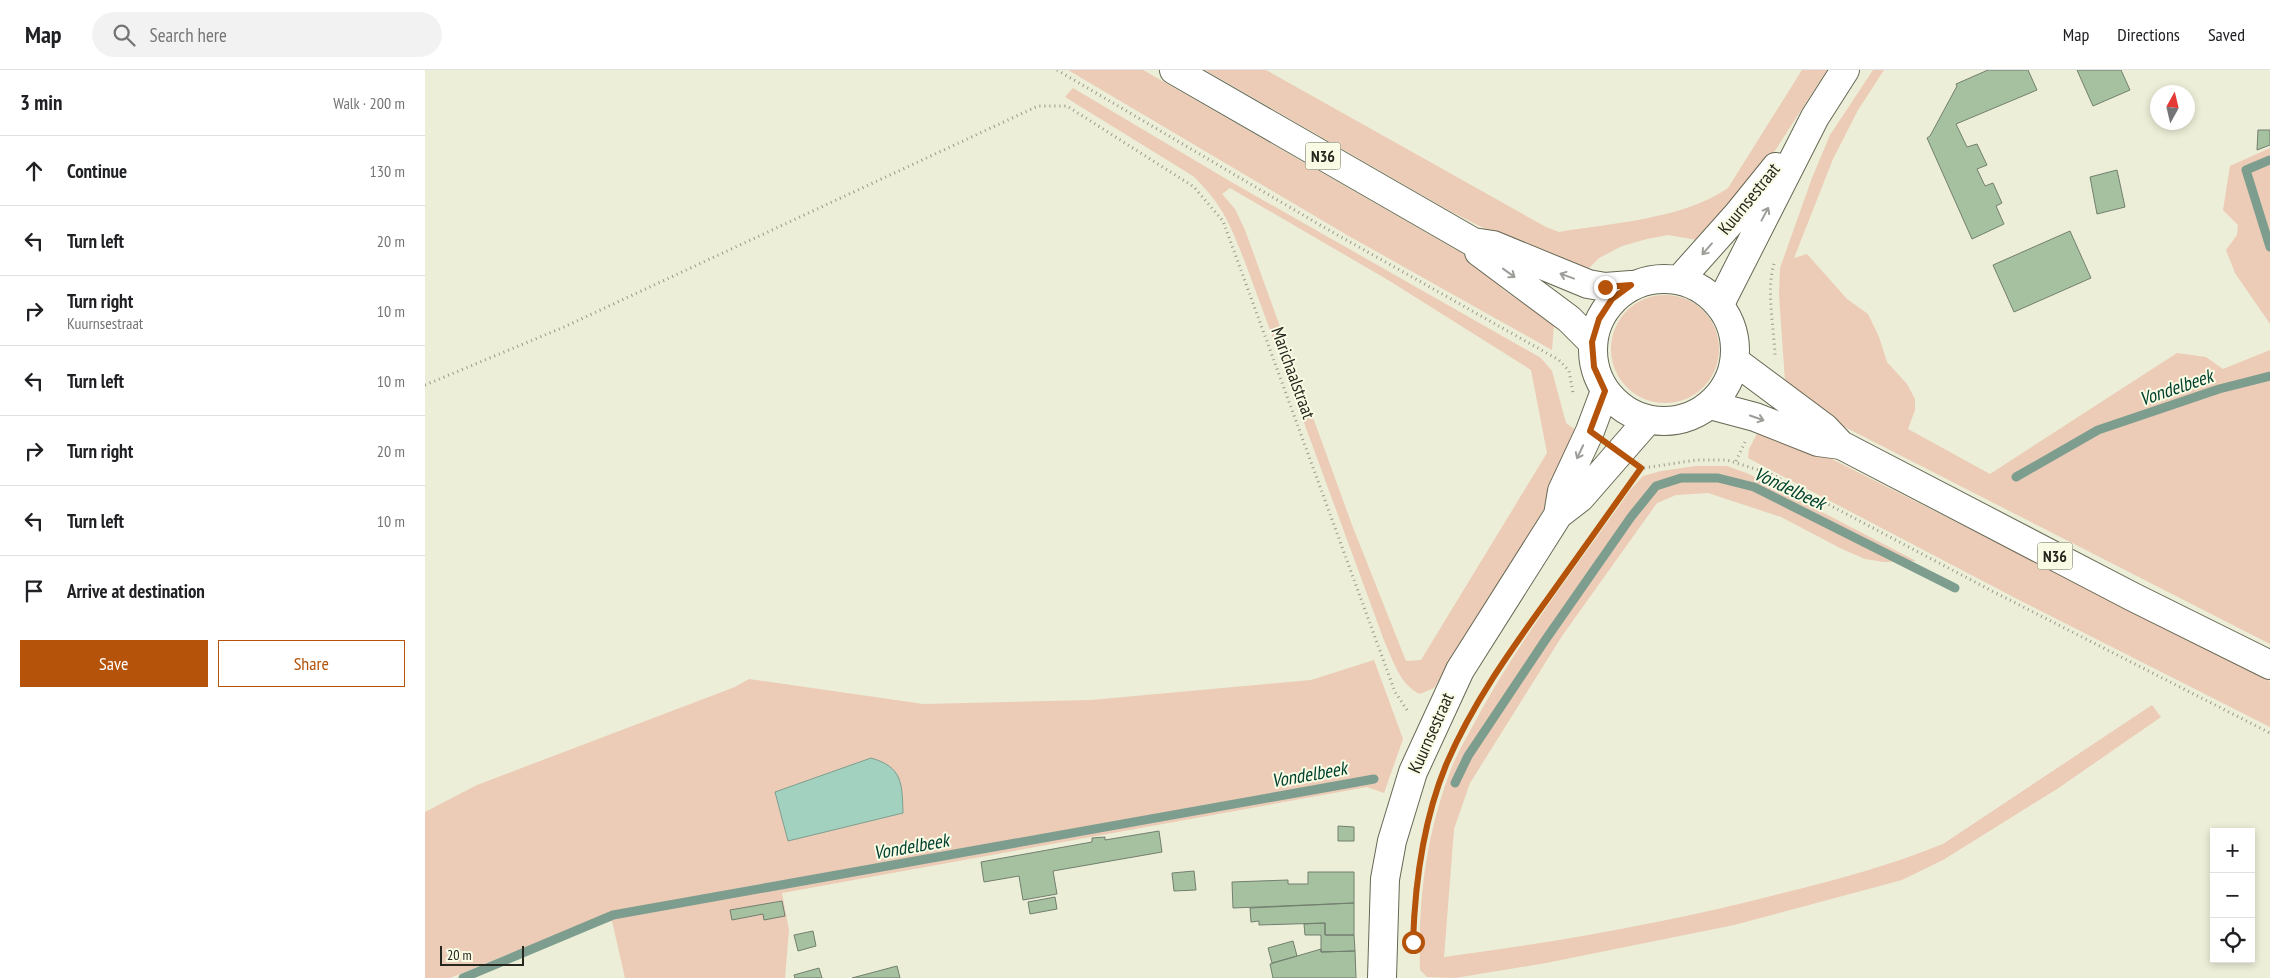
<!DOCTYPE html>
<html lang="en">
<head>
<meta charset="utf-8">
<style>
  :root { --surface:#fff; --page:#f2f2f2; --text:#202124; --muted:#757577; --line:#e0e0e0; --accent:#b45309 }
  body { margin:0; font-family:"PT Sans Narrow",sans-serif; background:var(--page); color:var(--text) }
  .controls { position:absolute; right:15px; bottom:15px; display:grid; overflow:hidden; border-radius:0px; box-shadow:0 2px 8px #0003 }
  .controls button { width:45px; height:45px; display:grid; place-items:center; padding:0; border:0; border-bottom:1px solid var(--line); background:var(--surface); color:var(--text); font:25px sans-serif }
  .compass { position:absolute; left:1725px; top:15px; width:45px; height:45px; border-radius:50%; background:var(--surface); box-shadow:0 2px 8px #0003; rotate:8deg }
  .scale { position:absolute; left:15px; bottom:12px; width:84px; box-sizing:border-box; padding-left:5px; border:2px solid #25261d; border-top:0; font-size:14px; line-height:18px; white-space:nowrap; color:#25261d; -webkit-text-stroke:4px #f9fbe4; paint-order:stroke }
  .stop { position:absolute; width:15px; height:15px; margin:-11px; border:4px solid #b45309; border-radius:50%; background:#fff }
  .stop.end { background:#b45309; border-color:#fff; box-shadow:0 1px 5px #0008 }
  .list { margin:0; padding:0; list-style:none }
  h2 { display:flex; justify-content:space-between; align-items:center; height:65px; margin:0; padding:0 20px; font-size:21px }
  h2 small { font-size:16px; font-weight:400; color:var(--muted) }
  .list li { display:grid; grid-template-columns:32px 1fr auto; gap:15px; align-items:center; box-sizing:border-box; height:70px; padding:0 20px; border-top:1px solid var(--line) }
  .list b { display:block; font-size:19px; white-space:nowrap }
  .list p { margin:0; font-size:16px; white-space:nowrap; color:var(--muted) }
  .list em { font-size:16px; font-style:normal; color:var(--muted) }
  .actions { display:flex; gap:10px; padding:15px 20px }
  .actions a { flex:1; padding:11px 0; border:1px solid var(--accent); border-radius:0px; text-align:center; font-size:18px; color:var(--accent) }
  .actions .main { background:var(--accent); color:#fff }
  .icon { flex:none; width:28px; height:28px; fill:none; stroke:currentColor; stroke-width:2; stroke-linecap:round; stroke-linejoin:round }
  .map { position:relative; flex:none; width:1845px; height:908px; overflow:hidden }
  header { display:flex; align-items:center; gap:30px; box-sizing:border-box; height:70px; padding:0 25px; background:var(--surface); border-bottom:1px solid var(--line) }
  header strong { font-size:24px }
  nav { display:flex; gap:28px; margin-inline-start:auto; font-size:18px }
  .search { width:350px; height:45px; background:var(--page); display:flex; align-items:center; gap:12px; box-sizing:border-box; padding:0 18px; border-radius:28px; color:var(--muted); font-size:19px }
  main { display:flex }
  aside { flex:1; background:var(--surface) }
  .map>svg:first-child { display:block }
  .green { fill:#eccbb7; fill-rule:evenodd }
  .water { fill:#a3d1bf; stroke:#7d9e8e }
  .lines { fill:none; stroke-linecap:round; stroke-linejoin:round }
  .stream { stroke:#7d9e8e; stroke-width:9 }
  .building { fill:#a6c1a0; stroke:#727f6f }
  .minor-casing { stroke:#666854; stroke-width:30 }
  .major-casing { stroke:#666854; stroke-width:30 }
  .path { stroke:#989a89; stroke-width:3; stroke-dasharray:1 4; stroke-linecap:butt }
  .minor { stroke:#fff; stroke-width:28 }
  .major { stroke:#fff; stroke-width:28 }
  .oneway { stroke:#9d9d99 }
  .route { stroke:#b45309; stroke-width:6 }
  .labels { text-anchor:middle; stroke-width:4; stroke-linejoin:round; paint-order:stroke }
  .shield { fill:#f9fbe4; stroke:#656659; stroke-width:1 }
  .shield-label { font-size:16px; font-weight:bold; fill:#25261d }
  .street-label { font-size:18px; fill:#25261d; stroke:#f9fbe4 }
  .water-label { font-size:19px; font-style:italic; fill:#004130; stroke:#f9fbe4 }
</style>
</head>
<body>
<header>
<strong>Map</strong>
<div class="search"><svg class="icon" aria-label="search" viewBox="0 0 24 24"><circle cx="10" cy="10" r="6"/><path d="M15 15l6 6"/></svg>Search here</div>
<nav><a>Map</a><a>Directions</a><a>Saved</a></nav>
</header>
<main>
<aside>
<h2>3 min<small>Walk · 200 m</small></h2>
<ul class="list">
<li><svg class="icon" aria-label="ahead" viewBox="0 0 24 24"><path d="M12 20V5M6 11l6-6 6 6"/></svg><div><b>Continue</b></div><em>130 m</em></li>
<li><svg class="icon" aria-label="left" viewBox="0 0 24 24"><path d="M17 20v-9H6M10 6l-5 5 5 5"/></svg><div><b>Turn left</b></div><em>20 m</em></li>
<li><svg class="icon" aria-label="right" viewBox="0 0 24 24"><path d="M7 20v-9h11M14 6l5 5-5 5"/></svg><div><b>Turn right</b><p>Kuurnsestraat</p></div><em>10 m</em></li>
<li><svg class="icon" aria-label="left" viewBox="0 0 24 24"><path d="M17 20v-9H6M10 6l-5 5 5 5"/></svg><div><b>Turn left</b></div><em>10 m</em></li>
<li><svg class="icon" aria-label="right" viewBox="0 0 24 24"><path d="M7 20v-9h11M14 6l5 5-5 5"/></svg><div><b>Turn right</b></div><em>20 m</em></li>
<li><svg class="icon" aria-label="left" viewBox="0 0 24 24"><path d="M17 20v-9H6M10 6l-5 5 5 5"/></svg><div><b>Turn left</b></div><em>10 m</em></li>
<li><svg class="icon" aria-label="arrive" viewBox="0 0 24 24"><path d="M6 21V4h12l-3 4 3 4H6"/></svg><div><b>Arrive at destination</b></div></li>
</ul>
<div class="actions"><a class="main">Save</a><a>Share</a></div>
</aside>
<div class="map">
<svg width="1845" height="908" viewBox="0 0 1845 908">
  <rect width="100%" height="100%" fill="#eceed7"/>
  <!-- green -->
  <path class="green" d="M643 0H718L1080 208 1076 218 1129 255 1127 280 922 165Z
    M780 0H841L1121 157 1134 162C1188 153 1258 149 1303 118L1377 0H1402L1324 121 1272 170 1243 165 1222 169 1197 176 1174 188 1160 202 1129 194 1025 141Z
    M1448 0H1459L1433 40 1408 89 1369 188 1382 184 1422 229 1443 244 1454 267 1462 292 1482 314 1490 329V340L1483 359 1565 404 1752 283 1781 287 1798 299 1845 280V574L1410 352 1360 311 1354 225 1355 198 1387 108 1405 65Z
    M648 18 808 113 1116 288 1127 301 1141 353 1152 361 1130 421 1009 618 995 624C975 615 969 592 960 573L820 192C805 154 798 135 768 106L640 27ZM805 118 963 210 1106 300 1122 383 996 590 981 591 927 455 820 160 810 139 797 124Z
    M1845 78V254L1810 203 1801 180 1812 165 1813 155 1798 140 1805 96Z
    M1186 279a54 54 0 1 1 108 0a54 54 0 1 1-108 0Z
    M1335 358 1395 383 1845 611V657L1596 531 1323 388 1324 379Z
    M1271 396H1302L1324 404 1491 491 1459 492 1440 489 1417 479 1356 447 1283 423 1251 425 1232 433 1137 566 1045 713 1029 759 1019 887C1133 872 1247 852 1358 823 1412 810 1466 795 1518 774L1727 635 1736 647 1632 719 1518 790 1477 810 1309 855 1121 893 1030 908 1002 907 995 900C993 834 1000 773 1022 710 1030 685 1045 662 1057 639 1100 562 1155 492 1206 419L1218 406 1236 401Z
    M949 590 978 669 959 723 942 717 357 823 364 860 360 908H200L187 851 96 879 25 908H0V742L52 715 310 617 324 609 498 634 666 630 886 610Z"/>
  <!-- water -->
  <path class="water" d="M446 688C478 697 477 714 478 743L363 771 350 722Z"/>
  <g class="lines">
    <!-- stream -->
    <path class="stream" d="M1845 90 1821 100 1845 177
      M1591 407 1673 360 1794 319 1845 306
      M1030 713 1043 686 1121 569 1206 447 1231 416 1256 408H1293L1329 417 1530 518
      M38 908 188 845 949 709"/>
  </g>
  <!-- building -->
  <path class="building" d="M1563 0H1603L1612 20 1531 54 1542 77 1552 74 1562 95 1552 99 1560 116 1568 113 1577 133 1571 136 1579 154 1547 169 1502 68 1505 66 1532 16 1531 14Z
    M1652 0H1696L1705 20 1668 36Z
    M1833 60H1845V75L1832 80Z
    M1692 100 1700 137 1672 144 1665 107Z
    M1645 161 1666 208 1589 242 1568 195Z
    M913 756 929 757V771H913Z
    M734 761 737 782 628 801 632 824 598 830 594 806 559 812 556 792 667 772V768L680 767V770Z
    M769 801 771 820 749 821 747 803Z
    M883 802H929V833L808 838 807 812 863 810V814H883Z
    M630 827 632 839 605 844 603 832Z
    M357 831 360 846 339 850 338 844 307 850 305 840Z
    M929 833V865H900V853L834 855V851L826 852 825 838Z
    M900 853V865H929L930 881 896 882V865H880L879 854Z
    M388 861 391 876 373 881 369 865Z
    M868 871 872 886 847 893 843 878Z
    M896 879V882L930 881 931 908H848L845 894Z
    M472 896 475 908H427Z
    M394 898 397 908H370L369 905Z"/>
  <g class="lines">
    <defs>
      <path id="minor" d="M1255 209 1313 144 1351 97
        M1295 234 1390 47 1420 0
        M1133 445 1137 421 1165 361 1180 321
        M957 908 960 809 967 771 988 702 1035 600 1133 445 1155 428 1223 350"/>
      <path id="major" d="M749 0 1048 172 1068 175 1163 214 1180 217 1206 215
        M1054 182 1144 249 1167 272
        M1168 280a71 71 0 1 1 142 0a71 71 0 1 1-142 0Z
        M1310 291 1400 358 1416 375 1708 527 1845 595
        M1285 335 1330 347 1393 372 1416 375"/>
    </defs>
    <!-- minor casing -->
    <use href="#minor" class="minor-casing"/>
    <!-- major casing -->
    <use href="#major" class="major-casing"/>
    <!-- path -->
    <path class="path" d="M632 0 895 155 1134 290 1144 301 1148 323
      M1349 194C1341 218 1349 259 1350 285
      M0 315 139 257 613 36H642L769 117 798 151 970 622 984 643
      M1311 391 1320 372
      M1219 398 1271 390H1302L1346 404 1565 520 1845 663
      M1056 627 1065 611 1194 429
      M990 819 998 774"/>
    <!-- minor -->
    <use href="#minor" class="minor"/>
    <!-- major -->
    <use href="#major" class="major"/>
  </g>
  <!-- one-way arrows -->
  <defs><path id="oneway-shaft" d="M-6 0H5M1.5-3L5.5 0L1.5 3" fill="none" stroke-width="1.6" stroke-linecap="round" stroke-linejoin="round" transform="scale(1.25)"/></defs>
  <g class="oneway">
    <use href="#oneway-shaft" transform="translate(1340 144) rotate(-62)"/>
    <use href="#oneway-shaft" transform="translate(1282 179) rotate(131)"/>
    <use href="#oneway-shaft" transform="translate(1084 203) rotate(36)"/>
    <use href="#oneway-shaft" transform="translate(1142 206) rotate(-160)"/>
    <use href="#oneway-shaft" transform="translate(1332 348) rotate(19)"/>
    <use href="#oneway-shaft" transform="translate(1155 382) rotate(115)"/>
  </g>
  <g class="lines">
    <!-- route -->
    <path class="route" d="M988 872C990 811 998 751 1021 695 1047 634 1085 581 1124 527 1155 484 1185 441 1216 398L1165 361 1180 321 1169 297 1167 272 1174 249 1187 229 1206 215 1180 217"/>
  </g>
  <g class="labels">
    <!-- shield labels -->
    <g class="shield">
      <rect x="880.5" y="72.5" width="35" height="27" rx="4"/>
      <rect x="1612.5" y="472.5" width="35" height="27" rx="4"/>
    </g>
    <g class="shield-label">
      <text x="898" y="92">N36</text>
      <text x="1630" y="492">N36</text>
    </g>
    <!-- street labels -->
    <g class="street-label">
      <text transform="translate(1324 129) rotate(-51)" y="6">Kuurnsestraat</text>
      <text transform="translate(868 303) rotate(70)" y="6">Marichaalstraat</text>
      <text transform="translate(1006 663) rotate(-66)" y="6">Kuurnsestraat</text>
    </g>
    <!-- water labels -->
    <g class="water-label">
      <text transform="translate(1751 317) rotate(-19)" y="7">Vondelbeek</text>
      <text transform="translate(1365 418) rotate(25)" y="7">Vondelbeek</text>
      <text transform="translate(884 704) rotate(-10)" y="7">Vondelbeek</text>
      <text transform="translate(486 776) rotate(-10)" y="7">Vondelbeek</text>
    </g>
  </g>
</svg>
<div class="controls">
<button>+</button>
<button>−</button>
<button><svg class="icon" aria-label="locate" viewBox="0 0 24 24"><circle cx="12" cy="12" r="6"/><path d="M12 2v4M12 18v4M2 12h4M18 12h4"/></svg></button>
</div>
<svg class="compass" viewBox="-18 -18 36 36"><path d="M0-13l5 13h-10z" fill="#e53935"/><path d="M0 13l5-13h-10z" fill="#757577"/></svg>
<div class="scale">20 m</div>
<div class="stop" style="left:988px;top:872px"></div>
<div class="stop end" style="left:1180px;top:217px"></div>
</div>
</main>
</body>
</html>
